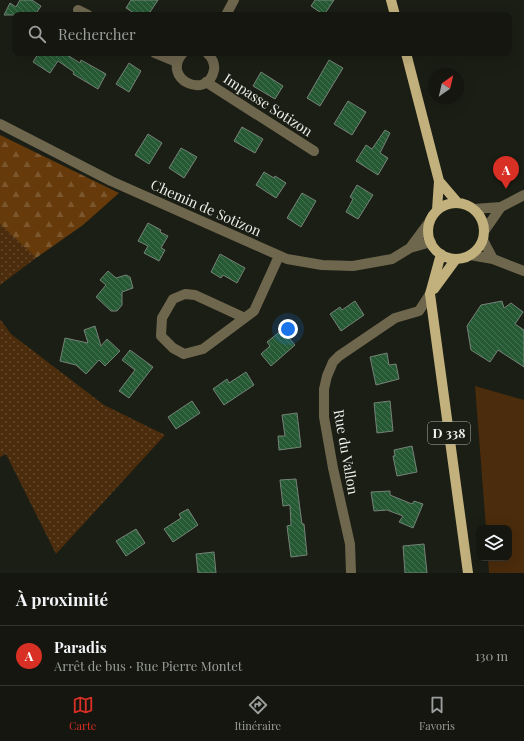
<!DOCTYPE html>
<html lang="fr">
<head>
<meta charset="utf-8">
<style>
  :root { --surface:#14160f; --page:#1d1f18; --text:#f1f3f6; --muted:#9d9f9e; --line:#33352f; --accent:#d93025 }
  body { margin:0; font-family:"Playfair Display",serif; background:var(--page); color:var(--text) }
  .controls { position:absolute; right:12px; bottom:12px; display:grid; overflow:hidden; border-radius:8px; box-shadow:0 4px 16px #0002 }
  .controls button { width:36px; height:36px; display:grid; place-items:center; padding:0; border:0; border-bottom:1px solid var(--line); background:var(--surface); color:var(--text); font:20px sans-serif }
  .compass { position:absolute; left:428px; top:68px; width:36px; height:36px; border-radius:50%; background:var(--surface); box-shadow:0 4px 16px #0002; rotate:34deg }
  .you { position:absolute; left:288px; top:329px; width:14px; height:14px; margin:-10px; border:3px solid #fff; border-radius:50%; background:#1a73e8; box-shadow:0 0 0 6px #1a73e833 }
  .badge { display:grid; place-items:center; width:26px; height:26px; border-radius:50%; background:var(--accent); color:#fff; font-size:13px; font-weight:700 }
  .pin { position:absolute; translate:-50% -33px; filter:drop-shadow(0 1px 2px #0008) }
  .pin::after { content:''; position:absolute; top:21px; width:14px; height:12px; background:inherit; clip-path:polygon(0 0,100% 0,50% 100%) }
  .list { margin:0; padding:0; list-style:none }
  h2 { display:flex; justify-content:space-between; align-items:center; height:52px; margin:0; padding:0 16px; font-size:17px }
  h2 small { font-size:13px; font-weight:400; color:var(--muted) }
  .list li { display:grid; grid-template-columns:26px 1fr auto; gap:12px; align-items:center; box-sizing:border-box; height:60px; padding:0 16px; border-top:1px solid var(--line) }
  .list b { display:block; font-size:15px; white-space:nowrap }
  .list p { margin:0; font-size:13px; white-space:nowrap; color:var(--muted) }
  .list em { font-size:13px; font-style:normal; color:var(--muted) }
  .icon { flex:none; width:22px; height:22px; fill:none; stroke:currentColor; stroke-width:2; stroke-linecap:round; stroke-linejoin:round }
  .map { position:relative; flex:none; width:524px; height:573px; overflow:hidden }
  .search { position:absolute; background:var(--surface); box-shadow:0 4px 16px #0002; left:12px; right:12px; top:12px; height:44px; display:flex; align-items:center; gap:10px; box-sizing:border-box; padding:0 14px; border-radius:8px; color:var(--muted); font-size:15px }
  .sheet { height:112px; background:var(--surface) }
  nav { display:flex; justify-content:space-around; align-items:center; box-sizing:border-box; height:56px; border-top:1px solid var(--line); background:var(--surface); font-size:11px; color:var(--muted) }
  nav a { display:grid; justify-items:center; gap:2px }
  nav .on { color:var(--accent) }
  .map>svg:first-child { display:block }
  .grass { fill:url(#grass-dots) }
  .forest { fill:url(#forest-firs) }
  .pitch { fill:#4b2c0c }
  .building { fill:url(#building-back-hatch); stroke:#768278 }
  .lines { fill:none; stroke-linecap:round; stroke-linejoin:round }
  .minor { stroke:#6f664e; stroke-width:10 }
  .primary { stroke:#c3b17d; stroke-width:10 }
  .labels { text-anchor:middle; stroke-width:3.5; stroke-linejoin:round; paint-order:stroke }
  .shield { fill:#1b1e14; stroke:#afb1a9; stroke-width:1 }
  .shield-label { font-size:13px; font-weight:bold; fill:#eef0e9 }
  .street-label { font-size:14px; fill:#eef0e9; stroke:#1b1e14 }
</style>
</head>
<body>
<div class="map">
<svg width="524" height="573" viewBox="0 0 524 573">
  <defs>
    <pattern id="grass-dots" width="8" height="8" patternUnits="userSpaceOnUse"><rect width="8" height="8" fill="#4b2c0c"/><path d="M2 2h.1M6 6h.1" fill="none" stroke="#654b2f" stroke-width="1.8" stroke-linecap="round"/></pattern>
    <pattern id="forest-firs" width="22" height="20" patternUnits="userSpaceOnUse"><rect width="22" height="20" fill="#663a0a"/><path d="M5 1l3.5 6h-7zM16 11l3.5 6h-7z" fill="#7c572e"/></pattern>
    <pattern id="building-back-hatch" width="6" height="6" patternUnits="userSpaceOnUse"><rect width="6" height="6" fill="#265a34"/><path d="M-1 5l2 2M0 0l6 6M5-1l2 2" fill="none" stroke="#467251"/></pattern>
  </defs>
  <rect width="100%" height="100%" fill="#1b1e14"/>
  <!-- grass -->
  <path class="grass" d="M0 224 36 258 0 285Z
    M0 319 11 334 104 405 165 435 56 554 6 454 0 457Z"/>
  <!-- forest -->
  <path class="forest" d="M0 135 119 193 83 225 36 258 0 224Z"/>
  <!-- pitch -->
  <path class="pitch" d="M475 386 524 400V573H489L488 558H509V528H486Z"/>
  <!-- building -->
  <path class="building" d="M20 0H32L41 6 35 15H4L10 3 16 7Z
    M131 0H158L148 15H137L126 8Z
    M315 0H334L324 15 311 6Z
    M44 53H64L80 63 81 60 106 74 98 89 73 74 74 72 58 61 50 73 33 62 38 54 43 55Z
    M329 60 343 68 320 106 307 98Z
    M129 63 141 71 129 92 116 84Z
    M261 72 283 86 275 99 253 86Z
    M348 101 366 112 352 135 334 124Z
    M242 127 263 139 255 153 234 141Z
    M385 130 390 133 380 153 388 158 378 175 356 161 366 145 372 149Z
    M148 134 162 143 149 164 135 155Z
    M181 148 197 157 184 178 169 168Z
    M264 172 274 178 275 176 286 183 276 198 256 185Z
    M357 185 373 195 358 219 346 212 353 199 350 197Z
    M302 193 316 201 301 227 287 218Z
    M148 223 161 230 160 232 168 236 161 248 165 250 159 261 144 253 148 246 138 241Z
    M220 254 245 268 237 283 223 275 221 278 211 272Z
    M108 271 116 278 126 275 130 277 133 288 122 292V305L117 311H111L96 297 106 285 100 280Z
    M355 301 364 315 341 331 330 314 340 307 342 310Z
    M502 301 504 308 511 303 523 312 515 324 524 330V367L498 350 490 362 471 350 467 326 481 305Z
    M95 326 101 346 107 339 120 351 105 366 99 360 86 374 76 365 60 361 65 338 88 343 84 330Z
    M282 330 295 345 271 366 261 354 270 346 267 342Z
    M130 350 153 367 129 398 119 391 135 370 122 360Z
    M387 353 389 365 396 364 399 379 376 385 370 357Z
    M246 372 254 385 224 405 213 389 227 379 229 383Z
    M192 401 200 413 176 429 168 417Z
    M390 401 393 431 377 433 374 403Z
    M297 413 301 447 279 450 278 436H285L282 415Z
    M412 446 417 472 397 476 393 456H395L394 450Z
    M296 479 302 524H304L307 555 291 557 287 526 291 525 290 505 283 506 280 480Z
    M390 491V495L412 504 414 501 423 504 413 528 399 522 403 516 387 510 374 511 371 492Z
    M188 509 198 525 173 542 164 529 181 518 179 514Z
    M136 529 145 543 126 556 116 541Z
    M424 544 427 573H405L403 546Z
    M214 552 216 573H198L196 554Z"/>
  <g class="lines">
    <!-- minor -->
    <path class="minor" d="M78 10 88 15
      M226 15 234 0
      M155 53 177 62
      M183 53C160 79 208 101 214 70 215 64 212 57 207 53
      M206 82 314 151
      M0 124 111 181 287 259 322 265 353 266 392 259 410 248 431 242
      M474 209 501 207 524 195
      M485 230 501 207
      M483 240 493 259
      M410 248 430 221
      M470 255 493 259 524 271
      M245 318 195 295 185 294 173 299 162 318 161 336 173 348 184 354 203 349 254 311 279 256
      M351 573 350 544 333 468 324 417V389L327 376 333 362 339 356 395 318 419 311 430 294"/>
    <!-- primary -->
    <path class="primary" d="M391 0 395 15
      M406 53 439 181 437 210
      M439 181 457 202
      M428 231a28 28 0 1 1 56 0a28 28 0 1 1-56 0Z
      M441 254 430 294 468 573
      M434 289 456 259"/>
  </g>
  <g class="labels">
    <!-- shield labels -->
    <rect class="shield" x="428" y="422" width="42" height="22" rx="3"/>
    <g class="shield-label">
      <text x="449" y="438">D 338</text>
    </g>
    <!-- street labels -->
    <g class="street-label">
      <text transform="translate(268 105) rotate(33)" y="5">Impasse Sotizon</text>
      <text transform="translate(206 208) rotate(24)" y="5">Chemin de Sotizon</text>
      <text transform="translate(346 452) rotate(80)" y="5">Rue du Vallon</text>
    </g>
  </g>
</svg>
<div class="controls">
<button><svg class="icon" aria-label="layers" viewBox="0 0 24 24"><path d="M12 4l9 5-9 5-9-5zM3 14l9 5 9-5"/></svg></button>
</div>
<svg class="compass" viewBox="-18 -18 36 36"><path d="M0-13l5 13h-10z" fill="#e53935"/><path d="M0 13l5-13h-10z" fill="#9d9f9e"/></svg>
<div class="you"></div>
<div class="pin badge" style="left:506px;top:189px">A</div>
<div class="search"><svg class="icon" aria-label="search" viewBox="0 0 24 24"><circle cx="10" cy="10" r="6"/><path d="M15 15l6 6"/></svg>Rechercher</div>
</div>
<section class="sheet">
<h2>À proximité<small></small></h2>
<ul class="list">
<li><span class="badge">A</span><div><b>Paradis</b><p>Arrêt de bus · Rue Pierre Montet</p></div><em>130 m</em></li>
</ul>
</section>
<nav>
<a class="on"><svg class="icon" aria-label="map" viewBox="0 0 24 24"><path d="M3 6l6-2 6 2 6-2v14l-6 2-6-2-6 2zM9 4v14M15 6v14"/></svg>Carte</a>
<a><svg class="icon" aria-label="directions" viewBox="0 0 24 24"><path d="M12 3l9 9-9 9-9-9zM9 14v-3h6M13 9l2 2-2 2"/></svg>Itinéraire</a>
<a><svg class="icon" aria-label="saved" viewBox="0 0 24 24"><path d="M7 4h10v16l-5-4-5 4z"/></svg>Favoris</a>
</nav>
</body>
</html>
